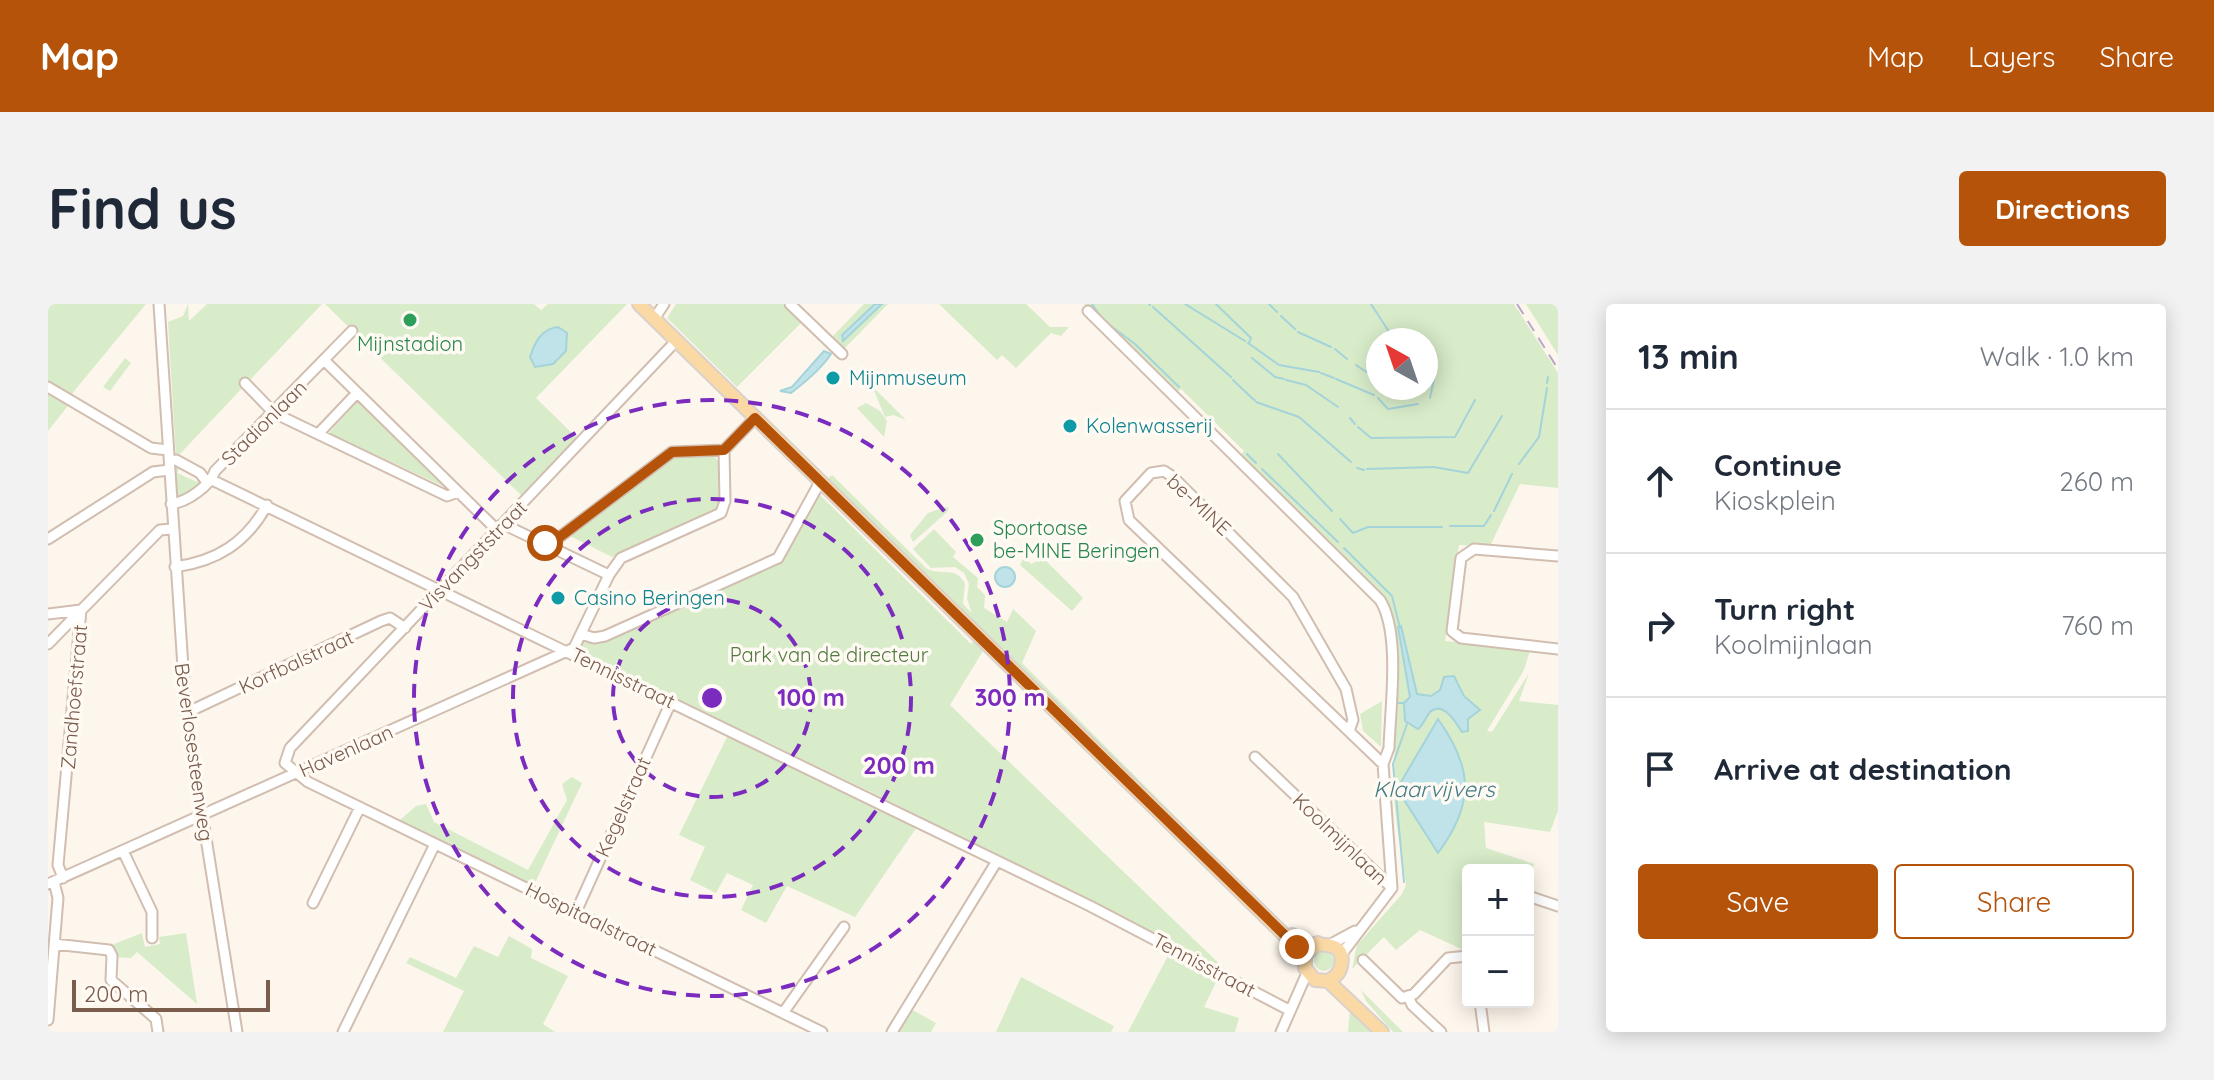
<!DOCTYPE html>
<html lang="en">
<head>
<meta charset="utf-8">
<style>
  :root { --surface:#fff; --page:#f2f2f3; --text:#1f2937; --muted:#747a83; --line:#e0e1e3; --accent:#b45309 }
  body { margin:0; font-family:Quicksand,sans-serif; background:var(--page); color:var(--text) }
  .controls { position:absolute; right:24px; bottom:24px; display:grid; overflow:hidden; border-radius:8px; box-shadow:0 4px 20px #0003 }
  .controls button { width:72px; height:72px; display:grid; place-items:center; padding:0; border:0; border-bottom:2px solid var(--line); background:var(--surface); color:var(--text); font:40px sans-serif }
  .compass { position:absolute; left:1318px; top:24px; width:72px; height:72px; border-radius:50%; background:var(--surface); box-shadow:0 4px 20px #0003; rotate:320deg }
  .scale { position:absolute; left:24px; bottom:20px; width:198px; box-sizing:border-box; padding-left:8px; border:4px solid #7a5c4d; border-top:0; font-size:22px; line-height:28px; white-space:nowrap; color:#7a5c4d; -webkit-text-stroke:6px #fffaf3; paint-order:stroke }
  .stop { position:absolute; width:24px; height:24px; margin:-18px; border:6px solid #b45309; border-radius:50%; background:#fff }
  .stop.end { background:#b45309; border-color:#fff; box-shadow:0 2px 8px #0008 }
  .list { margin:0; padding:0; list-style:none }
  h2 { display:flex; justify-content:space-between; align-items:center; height:104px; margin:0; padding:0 32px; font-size:34px }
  h2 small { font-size:26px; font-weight:400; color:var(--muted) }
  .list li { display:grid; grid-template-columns:52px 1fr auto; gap:24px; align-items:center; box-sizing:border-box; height:144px; padding:0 32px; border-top:2px solid var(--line) }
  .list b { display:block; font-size:30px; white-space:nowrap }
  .list p { margin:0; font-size:26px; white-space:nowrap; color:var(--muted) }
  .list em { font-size:26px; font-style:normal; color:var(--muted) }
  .actions { display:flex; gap:16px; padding:24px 32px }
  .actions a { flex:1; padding:18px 0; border:2px solid var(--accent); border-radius:8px; text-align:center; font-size:28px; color:var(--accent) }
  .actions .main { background:var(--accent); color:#fff }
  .icon { flex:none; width:44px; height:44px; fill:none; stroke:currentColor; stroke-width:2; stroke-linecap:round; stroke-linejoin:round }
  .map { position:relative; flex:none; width:1510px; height:728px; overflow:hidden; border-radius:8px }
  header { display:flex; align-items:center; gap:48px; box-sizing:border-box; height:112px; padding:0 40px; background:var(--accent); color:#fff }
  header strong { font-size:38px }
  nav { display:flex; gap:44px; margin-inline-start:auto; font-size:28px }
  .intro { display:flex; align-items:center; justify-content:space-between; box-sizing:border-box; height:192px; padding:0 48px }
  h1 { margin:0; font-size:56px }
  .button { padding:20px 36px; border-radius:8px; background:var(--accent); color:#fff; font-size:28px; font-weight:700 }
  main { display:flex; gap:48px; padding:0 48px }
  aside { flex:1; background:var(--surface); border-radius:8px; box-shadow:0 4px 20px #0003 }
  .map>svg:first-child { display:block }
  .green { fill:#d8ecc9; fill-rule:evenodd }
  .water { fill:#bfe3e8; stroke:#a5d3da; stroke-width:2 }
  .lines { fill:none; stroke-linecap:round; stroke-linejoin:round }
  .stream { stroke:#a5d3da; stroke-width:2 }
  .minor-casing { stroke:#d1beb0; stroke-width:13 }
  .major-casing { stroke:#dad1cd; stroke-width:16 }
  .minor { stroke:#fff; stroke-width:9 }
  .major { stroke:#fbd9a5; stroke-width:12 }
  .rail { stroke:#b9a8c9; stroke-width:2; stroke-dasharray:12 8; stroke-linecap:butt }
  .route { stroke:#b45309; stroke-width:10 }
  .ring { fill:none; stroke:#7b2cbf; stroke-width:4; stroke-dasharray:14 10 }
  .leisure-dot { fill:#2e9e5b; stroke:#fffaf3; stroke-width:3 }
  .culture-dot { fill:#0f9aa8; stroke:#fffaf3; stroke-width:3 }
  .labels { text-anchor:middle; stroke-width:7; stroke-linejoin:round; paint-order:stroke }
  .leisure-label { font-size:20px; fill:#27864d; stroke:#fffaf3 }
  .culture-label { font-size:20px; fill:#0d838f; stroke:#fffaf3; text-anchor:start }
  .street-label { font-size:20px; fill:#7a5c4d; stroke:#fffaf3 }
  .park-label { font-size:20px; fill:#537a41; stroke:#fffaf3 }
  .water-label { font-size:22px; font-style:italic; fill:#437c86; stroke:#fffaf3 }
  .centre { fill:#7b2cbf; stroke:#fffaf3; stroke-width:4 }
  .ring-label { font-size:24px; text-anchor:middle; font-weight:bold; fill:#7b2cbf; stroke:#fffaf3; stroke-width:7; stroke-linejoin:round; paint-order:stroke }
</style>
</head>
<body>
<header>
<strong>Map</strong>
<nav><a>Map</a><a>Layers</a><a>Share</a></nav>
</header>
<div class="intro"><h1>Find us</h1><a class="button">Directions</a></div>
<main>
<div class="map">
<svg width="1510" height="728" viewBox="0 0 1510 728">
  <rect width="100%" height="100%" fill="#fdf6ec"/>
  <!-- green -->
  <path class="green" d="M0 0H98L27 86 20 96 23 98 0 127Z
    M140 0 141 17 159 0H274L128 154 120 18 135 12Z
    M277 0H486L493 6 500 0H579L488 94 530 135 475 193Z
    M628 0H734L753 19 689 83 619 14Z
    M816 0H840L796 45 784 33Z
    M891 0H978L1002 23H1021L1013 32 1003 29 968 64 954 51 949 56Z
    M1036 0H1466L1510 69V184L1472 180 1442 242 1411 241 1397 337 1482 346 1476 366 1439 427 1444 428 1481 369 1471 397 1510 401V507L1502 528 1436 518 1438 544 1486 560 1480 575V566H1420V648L1372 626 1348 646 1336 633 1304 665 1309 641 1354 590 1358 581C1354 549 1346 515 1346 483 1345 433 1359 343 1338 299L1191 153 1196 147 1133 85 1127 90 1123 81 1120 83ZM1330 36H1378V84H1330Z
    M1478 0H1510V51Z
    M77 54 83 59 62 87 55 83Z
    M824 82 858 116 845 111 837 113Z
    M309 98H311L397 183 281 129Z
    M818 99 832 107 839 117 836 133 809 104Z
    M664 150 672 159 670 206 564 253 522 232 628 151Z
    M126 160 132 162 129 169 149 178 152 172 154 178 132 195 128 193Z
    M784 171 878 264C893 273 906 261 917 279L915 300 924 309 919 295 921 280 916 269 907 263 883 264 865 245 886 225 908 248 905 253 930 274 929 283 937 291 936 304 959 318 965 305 988 327 974 359 1224 609 1222 611 778 176Z
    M770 189 923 340 926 337 935 347 902 401 1181 669 831 492 531 348 535 337 725 260Z
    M897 203 901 204 899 208 865 238 862 231 880 209Z
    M976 253 983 260 995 254 1035 294 1024 307 972 261Z
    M1334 397 1333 443 1315 427 1312 410Z
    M680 431 869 523 807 613 739 582 718 619 693 606 705 581 679 569 668 589 642 576 657 543 631 531Z
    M524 473 534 479 485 583 351 517 368 502 378 500 386 518 480 566 519 496 514 480Z
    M94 629 97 643 112 640 111 633 138 629 149 700 89 648 83 654 67 653 61 642Z
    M461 632 484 645 483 654 520 672 495 720 507 728H395L416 687 358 659 362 653 408 674 426 642 450 653Z
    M1266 657a10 10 0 1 1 20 0a10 10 0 1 1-20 0Z
    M1122 648 1170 674 1156 703 1191 714 1187 728H1080Z
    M973 673 1066 722 1063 728H948Z
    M1313 686 1355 728H1345L1318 697Z
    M863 705 888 719 883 728H849Z
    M1302 705 1325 728H1300Z"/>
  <!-- water -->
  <path class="water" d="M827 0H834L795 37 794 31Z
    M510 23 519 29 518 47 505 60 487 63 482 53C487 38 493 25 510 23Z
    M776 47 783 50C774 64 756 79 743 89L732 87 744 83Z
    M947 273a10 10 0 1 1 20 0a10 10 0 1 1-20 0Z
    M1353 322 1369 390 1383 392 1392 386 1396 373 1406 372 1416 392 1432 406 1420 415V427L1414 428C1408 419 1395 396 1382 408 1377 414 1376 420 1370 425L1357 417 1356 399 1362 393 1350 323Z
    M1390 415C1425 464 1427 499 1390 549L1351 488 1353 478Z"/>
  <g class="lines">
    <!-- stream -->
    <path class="stream" d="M1044 0 1055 16 1087 40 1131 83
      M1101 0 1102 1
      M1137 0 1197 37
      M1168 0 1203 34 1201 39
      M1221 0 1229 8
      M1323 0 1345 34
      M1105 3 1183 73
      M1233 12 1247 25
      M1250 28 1283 43
      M1200 39 1231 61 1271 68
      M1287 45 1299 55
      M1204 54 1227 73 1236 75
      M1308 61 1323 71
      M1273 69 1286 74
      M1378 70 1386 75 1382 94
      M1327 71 1330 70
      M1288 75 1326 91
      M1185 76 1205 95
      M1238 76 1258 81 1290 103
      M1499 79 1500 73
      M1330 94 1340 105 1370 100
      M1206 96H1207
      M1208 98 1251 113 1303 158
      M1302 114 1307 120
      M1310 123 1323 134 1407 133 1427 96
      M1199 150 1208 159
      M1230 150 1284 207
      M1471 160 1491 133 1499 84
      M1309 164 1316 166
      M1214 165 1290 238
      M1319 165 1386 163 1420 169 1454 112
      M1446 207 1464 170
      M1292 215 1305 229 1320 223H1394
      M1402 222H1436L1443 211
      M1296 244 1344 292 1352 324
      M1349 399H1356
      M1356 578 1345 460 1359 420"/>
    <defs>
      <path id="minor" d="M111 0 138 409 189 728
        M742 0 794 50
        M1040 7 1332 296C1353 329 1342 405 1341 444L1335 460
        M606 15 616 0
        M629 36 242 444 237 459 260 478 774 728
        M277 57 449 226
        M197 79 226 109 399 192 410 188
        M0 83 103 144 120 146
        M270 130 309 89
        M128 156 152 169 158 177
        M164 176 1042 602 1241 706
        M123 200C139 198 162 182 167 167L304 27
        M455 220 561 271
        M0 235 105 168 121 166
        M501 241 624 148 676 146
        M1510 252 1426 245 1413 254 1404 327 1413 334 1510 345
        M127 263C169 257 198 239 219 201
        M0 310 33 306 10 561 15 574
        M533 330 546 334 557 332 730 254 772 178
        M0 340 112 226 124 225
        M138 409 333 317 342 314 357 324
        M1207 453 1344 584
        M75 547 104 608V634
        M0 580 526 344 561 271 573 254 673 209 677 197 676 146 707 114
        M1480 592 1510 602
        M265 599 312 503
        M528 608 623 398
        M6 640 61 646 64 652 63 676 108 715 110 728
        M1283 640 1307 627
        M1293 651 1344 584 1335 460 1081 216 1077 197 1103 169 1116 167 1125 173 1245 293 1298 385 1305 416 1301 427
        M1315 656 1354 694 1366 690 1400 654 1420 652
        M1361 694 1364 701 1393 728
        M1432 698 1436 728
        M735 709 796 623
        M0 716 10 594 6 578
        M295 728 387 540
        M844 728 949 557
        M1233 728 1259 669"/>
      <path id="major" d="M591 0 1257 651
        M1244 631C1249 635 1256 639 1262 640 1277 641 1298 638 1293 662 1291 670 1287 673 1280 677L1267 676 1257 664V651L1270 639
        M1280 677 1334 728"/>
    </defs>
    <!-- minor casing -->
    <use href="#minor" class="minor-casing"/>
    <!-- major casing -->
    <use href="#major" class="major-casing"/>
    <!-- minor -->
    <use href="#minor" class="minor"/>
    <!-- major -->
    <use href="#major" class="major"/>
    <!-- rail -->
    <path class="rail" d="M1469 0 1510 65"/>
  </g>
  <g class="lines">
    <!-- route -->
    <path class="route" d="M497 239 501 241 624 148 676 146 707 114 1249 643"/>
  </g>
  <!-- distance rings -->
  <g class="ring">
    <circle cx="664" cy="394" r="99"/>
    <circle cx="664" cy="394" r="199"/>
    <circle cx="664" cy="394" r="298"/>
  </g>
  <!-- markers -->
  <g class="leisure-dot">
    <circle cx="362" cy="16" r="8"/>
    <circle cx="929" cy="236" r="8"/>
  </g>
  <g class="culture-dot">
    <circle cx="785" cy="74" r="8"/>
    <circle cx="1022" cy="122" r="8"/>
    <circle cx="510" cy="294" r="8"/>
  </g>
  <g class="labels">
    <!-- leisure labels -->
    <g class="leisure-label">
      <text x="362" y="47">Mijnstadion</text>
      <text x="945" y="231" text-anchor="start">Sportoase<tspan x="945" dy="23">be-MINE Beringen</tspan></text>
    </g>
    <!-- culture labels -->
    <g class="culture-label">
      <text x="801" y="81">Mijnmuseum</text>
      <text x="1038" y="129">Kolenwasserij</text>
      <text x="526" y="301">Casino Beringen</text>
    </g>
    <!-- street labels -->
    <g class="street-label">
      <text transform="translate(216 119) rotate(-45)" y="7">Stadionlaan</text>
      <text transform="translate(1151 201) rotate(43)" y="7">be-MINE</text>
      <text transform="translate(425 252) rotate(-46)" y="7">Visvangststraat</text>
      <text transform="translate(248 358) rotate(-25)" y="7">Korfbalstraat</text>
      <text transform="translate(575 374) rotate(26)" y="7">Tennisstraat</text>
      <text transform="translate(26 393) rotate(-85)" y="7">Zandhoefstraat</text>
      <text transform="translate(298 447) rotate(-24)" y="7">Havenlaan</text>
      <text transform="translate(146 448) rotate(82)" y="7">Beverlosesteenweg</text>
      <text transform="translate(575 503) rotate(-66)" y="7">Kegelstraat</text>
      <text transform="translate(1292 535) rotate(44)" y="7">Koolmijnlaan</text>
      <text transform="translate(543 615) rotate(26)" y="7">Hospitaalstraat</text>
      <text transform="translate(1156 661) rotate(28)" y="7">Tennisstraat</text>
    </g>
    <!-- park labels -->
    <g class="park-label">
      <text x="781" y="358">Park van de directeur</text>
    </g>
    <!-- water labels -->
    <g class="water-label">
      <text x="1386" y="493">Klaarvijvers</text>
    </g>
  </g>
  <circle cx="664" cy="394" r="12" class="centre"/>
  <g class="ring-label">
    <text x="763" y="402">100 m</text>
    <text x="962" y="402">300 m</text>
    <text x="851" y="470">200 m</text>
  </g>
</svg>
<div class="controls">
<button>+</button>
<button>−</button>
</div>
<svg class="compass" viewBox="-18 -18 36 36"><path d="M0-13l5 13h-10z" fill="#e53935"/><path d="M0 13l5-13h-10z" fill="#747a83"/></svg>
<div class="scale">200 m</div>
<div class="stop" style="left:497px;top:239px"></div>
<div class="stop end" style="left:1249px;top:643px"></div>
</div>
<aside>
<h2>13 min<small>Walk · 1.0 km</small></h2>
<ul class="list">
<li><svg class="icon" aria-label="ahead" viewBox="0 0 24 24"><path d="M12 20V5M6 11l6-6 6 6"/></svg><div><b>Continue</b><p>Kioskplein</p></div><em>260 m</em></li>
<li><svg class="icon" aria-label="right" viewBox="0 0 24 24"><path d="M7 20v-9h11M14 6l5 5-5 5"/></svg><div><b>Turn right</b><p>Koolmijnlaan</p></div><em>760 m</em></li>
<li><svg class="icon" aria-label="arrive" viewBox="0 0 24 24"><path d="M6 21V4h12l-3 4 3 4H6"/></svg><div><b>Arrive at destination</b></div></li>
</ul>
<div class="actions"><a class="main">Save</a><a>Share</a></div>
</aside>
</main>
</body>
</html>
